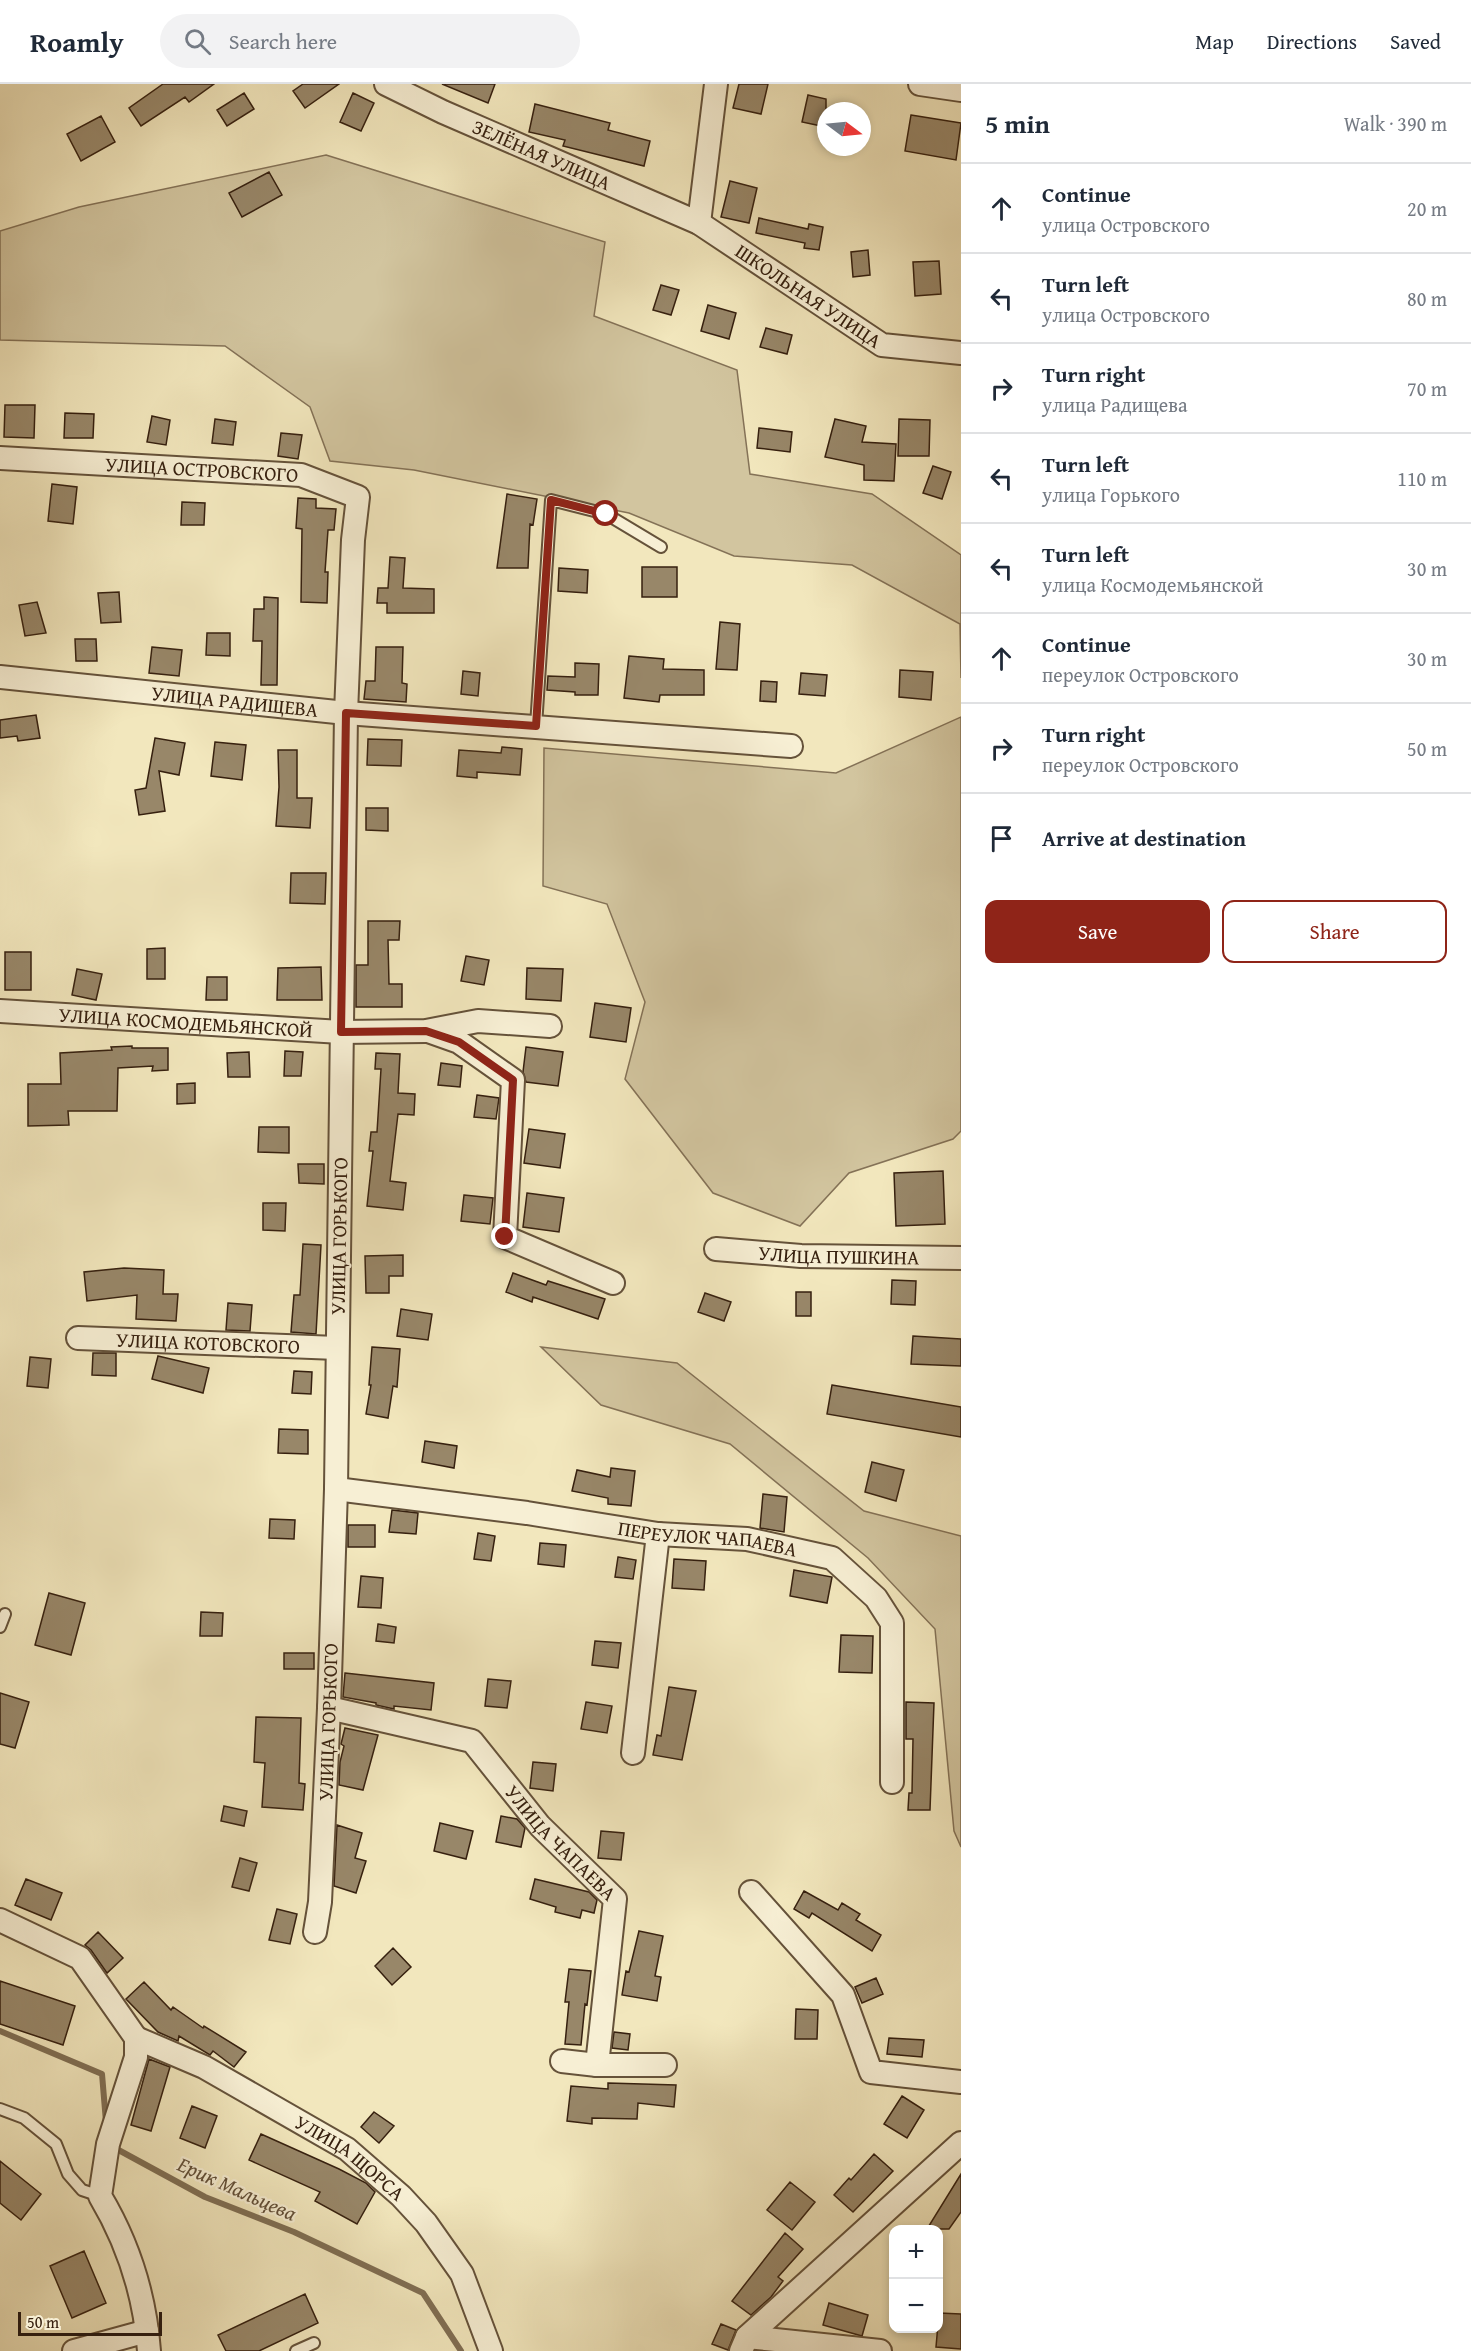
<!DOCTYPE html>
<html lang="en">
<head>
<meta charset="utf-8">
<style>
  :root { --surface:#fff; --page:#f2f2f3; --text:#1f2937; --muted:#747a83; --line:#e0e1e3; --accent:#8f2418 }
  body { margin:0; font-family:"Gentium Book Plus",serif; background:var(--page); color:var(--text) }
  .controls { position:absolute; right:18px; bottom:18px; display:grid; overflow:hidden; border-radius:12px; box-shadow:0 3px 9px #0003 }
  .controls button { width:54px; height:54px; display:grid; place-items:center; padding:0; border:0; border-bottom:2px solid var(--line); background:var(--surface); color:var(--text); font:30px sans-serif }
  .compass { position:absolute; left:817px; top:18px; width:54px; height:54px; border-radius:50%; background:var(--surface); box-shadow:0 3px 9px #0003; rotate:106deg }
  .scale { position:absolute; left:18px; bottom:15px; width:144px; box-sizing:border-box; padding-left:6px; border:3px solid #36200f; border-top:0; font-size:16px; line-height:21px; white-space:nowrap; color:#36200f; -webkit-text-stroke:4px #f7efd4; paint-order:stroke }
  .stop { position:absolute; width:18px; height:18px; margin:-14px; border:4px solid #8f2418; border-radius:50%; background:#fff }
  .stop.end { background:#8f2418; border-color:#fff; box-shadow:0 2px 6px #0008 }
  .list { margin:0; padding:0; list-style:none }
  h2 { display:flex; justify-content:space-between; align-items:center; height:78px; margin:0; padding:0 24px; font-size:26px }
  h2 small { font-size:20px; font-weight:400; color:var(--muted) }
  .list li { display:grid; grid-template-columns:39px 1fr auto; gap:18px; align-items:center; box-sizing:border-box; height:90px; padding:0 24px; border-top:2px solid var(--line) }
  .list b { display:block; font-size:22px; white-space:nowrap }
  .list p { margin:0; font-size:20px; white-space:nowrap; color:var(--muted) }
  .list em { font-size:20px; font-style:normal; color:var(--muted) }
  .actions { display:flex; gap:12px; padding:18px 24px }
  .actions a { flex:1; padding:14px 0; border:2px solid var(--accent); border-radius:12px; text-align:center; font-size:21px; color:var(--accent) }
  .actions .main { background:var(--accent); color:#fff }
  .icon { flex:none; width:33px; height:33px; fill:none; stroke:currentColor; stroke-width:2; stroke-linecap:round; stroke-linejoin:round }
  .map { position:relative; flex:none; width:961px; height:2267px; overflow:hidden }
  header { display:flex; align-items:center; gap:36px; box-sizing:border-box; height:84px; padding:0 30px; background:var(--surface); border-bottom:2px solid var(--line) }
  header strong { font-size:28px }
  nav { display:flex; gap:33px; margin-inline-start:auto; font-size:21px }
  .search { width:420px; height:54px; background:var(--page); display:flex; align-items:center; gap:15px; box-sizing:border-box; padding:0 21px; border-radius:33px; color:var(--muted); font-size:22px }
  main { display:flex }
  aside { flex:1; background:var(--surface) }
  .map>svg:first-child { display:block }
  .green { fill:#d2c59f; stroke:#847257; stroke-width:1.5 }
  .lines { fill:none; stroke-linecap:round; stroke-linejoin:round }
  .stream { stroke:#806f54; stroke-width:6 }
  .building { fill:#988769; stroke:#36200f; stroke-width:1.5 }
  .service-casing { stroke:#65523a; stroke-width:14 }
  .minor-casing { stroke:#65523a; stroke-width:26 }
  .service { stroke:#f7efd4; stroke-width:10 }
  .minor { stroke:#f7efd4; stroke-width:22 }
  .route { stroke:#8f2418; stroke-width:8 }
  .labels { text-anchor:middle; stroke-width:4.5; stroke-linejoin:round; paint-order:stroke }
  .street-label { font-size:20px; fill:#36200f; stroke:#f7efd4 }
  .water-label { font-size:21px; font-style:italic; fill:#614e37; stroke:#f7efd4 }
</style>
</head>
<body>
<header>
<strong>Roamly</strong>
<div class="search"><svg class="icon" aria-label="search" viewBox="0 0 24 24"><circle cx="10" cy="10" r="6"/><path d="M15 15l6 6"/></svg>Search here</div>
<nav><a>Map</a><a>Directions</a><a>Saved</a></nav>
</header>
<main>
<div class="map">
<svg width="961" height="2267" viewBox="0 0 961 2267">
  <rect width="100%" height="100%" fill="#f2e7bd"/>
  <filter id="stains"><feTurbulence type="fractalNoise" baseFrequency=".00333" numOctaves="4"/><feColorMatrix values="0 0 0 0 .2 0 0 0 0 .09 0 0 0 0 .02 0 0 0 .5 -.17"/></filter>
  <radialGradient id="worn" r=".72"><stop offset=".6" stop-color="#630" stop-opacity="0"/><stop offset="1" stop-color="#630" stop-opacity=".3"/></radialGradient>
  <!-- green -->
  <path class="green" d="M326 71 605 158 594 232 737 286 750 390 872 410 961 471V594L960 540 852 481 734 472 629 429 414 386 330 377 310 323 225 262 0 256V147L79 123Z
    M961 633V1047L953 1055 849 1089 800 1142 713 1109 625 995 645 918 607 820 543 802 544 664 836 689Z
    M541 1263 677 1279 864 1427 961 1452V1763L954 1747 935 1545 868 1474 730 1360 601 1321Z"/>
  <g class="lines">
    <!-- stream -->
    <path class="stream" d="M0 1947 102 1990 106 2038
      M113 2063 205 2113 294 2148 423 2209 461 2267"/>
  </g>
  <!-- building -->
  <path class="building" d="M163 0H214L189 18 185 13 141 42 129 24Z
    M303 0H339L305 24 293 7Z
    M442 0H495L488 19Z
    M739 0H768L761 30 733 24Z
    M244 9 254 25 227 42 217 26Z
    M353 9 374 19 361 47 340 38Z
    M808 11 826 15V43L802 38Z
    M535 20 610 39 608 46 650 57 644 82 563 62 565 56 529 48Z
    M911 31 961 39 956 76 905 67Z
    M101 32 115 58 81 77 67 50Z
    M269 88 282 111 242 133 229 109Z
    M730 97 757 104 749 139 721 133Z
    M759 134 808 145 809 140 823 143 819 166 804 164 805 159 756 149Z
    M868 166 870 191 853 193 851 168Z
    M939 177 941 210 915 212 913 178Z
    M661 201 679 206 671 231 653 226Z
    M708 221 736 229 729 255 701 247Z
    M766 244 792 251 787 270 760 263Z
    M5 321H35L34 354 4 353Z
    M65 329 94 330 93 354H64Z
    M152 332 170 336 166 361 147 358Z
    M215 335 236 338 233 361 212 359Z
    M835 335 866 342 862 358 896 360 894 397 864 396V381L825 373Z
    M899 335 930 336 929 372H898Z
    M759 344 792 348 790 368 757 364Z
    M281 349 302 351 298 375 278 372Z
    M933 382 951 388 942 415 923 409Z
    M52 400 77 403 73 440 48 437Z
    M507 410 537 415 533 441 530 440 528 484H497Z
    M298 414 316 415V424L336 425 334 446H328L325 488H328L327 519 301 518 302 445 296 444Z
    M182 418 205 419 204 441H181Z
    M390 473 405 474 403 504 434 505V529H387V519H377L378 504H388Z
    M642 483H677V513H642Z
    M559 484 588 486 587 509 558 507Z
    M119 508 121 538 101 539 98 509Z
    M264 513 278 514 277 601H261L262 557H253L254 525H264Z
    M37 518 46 549 25 552 19 521Z
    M720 538 740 540 737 586 716 585Z
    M207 549H230V572L206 571Z
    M75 555H96L97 577H76Z
    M152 563 182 566 179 592 149 589Z
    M376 563H403L402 599 407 600 406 618 364 615 366 597H375Z
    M629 572 664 575 663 585 704 586V611H660L659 618 624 614Z
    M575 579 599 580 598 611H575V608L547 606 548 592 575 593Z
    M900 586 933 588 931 616 899 613Z
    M463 587 480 589 478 612 461 610Z
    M801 589 827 591 825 612 799 610Z
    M761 597 777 598 776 618 760 617Z
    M36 631 40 654 18 657 17 652 0 654V636Z
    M155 654 185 659 179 691 159 687 165 727 139 731 135 706 146 704Z
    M368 655 402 656 401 682 367 681Z
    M215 658 246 661 242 696 211 692Z
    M502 663 522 665 520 691 477 688V694L457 692 459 666 501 669Z
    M278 666H297V714H312L310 744 276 742 279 703Z
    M366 724H388V747L366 746Z
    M291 789H326L325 820 290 819Z
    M368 837H400L399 856H388L389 900H402V923H356V881H368Z
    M165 864V895H147V865Z
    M5 868H31V906H5Z
    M466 872 489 876 484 901 461 897Z
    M321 883 322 916H277L278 884Z
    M527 884 563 885 561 917 526 915Z
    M77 885 102 890 96 916 72 911Z
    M207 893H227V916H206Z
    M595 919 631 924 626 958 590 953Z
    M132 962V964H168V986L152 987 153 982 118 984 117 1027H68L69 1041 28 1042V1000H61L60 969 112 966 111 963Z
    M526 963 563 968 558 1002 526 998 523 988Z
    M285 967 303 968 301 992H284Z
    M249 968 250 993H228L227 969Z
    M376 969 400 970 398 1009 415 1010 414 1031 398 1030 390 1097 406 1099 403 1126 367 1122 373 1067H369L371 1048H377L381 985H375Z
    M441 979 462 982 460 1003 438 1001Z
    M195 999V1019L177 1020V1000Z
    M477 1011 499 1014 496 1035 474 1033Z
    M259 1043H289V1069L258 1068Z
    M529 1045 565 1050 560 1084 524 1079Z
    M298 1080H324V1100L299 1099Z
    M943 1087 945 1140 896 1142 894 1089Z
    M527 1109 564 1114 559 1148 523 1143Z
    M464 1111 493 1114 490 1140 461 1137Z
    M263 1119H286L285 1147 263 1146Z
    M303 1160 321 1161 316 1250 291 1248 294 1211H300Z
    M403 1171V1192H389V1209H366L365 1172Z
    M124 1184 164 1186 163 1210H178L176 1237 136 1235 137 1211 87 1217 84 1188Z
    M513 1189 546 1201 548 1197 605 1215 598 1235 533 1213 532 1218 506 1208Z
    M892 1196 916 1197 915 1221 891 1220Z
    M796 1208H811V1232H796Z
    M705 1209 731 1218 724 1237 698 1228Z
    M228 1219 252 1221 250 1247 226 1246Z
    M401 1225 432 1230 428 1256 397 1252Z
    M913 1252 961 1255V1282L911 1280Z
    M372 1263 400 1265 397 1303 393 1302 388 1334 366 1330 371 1301H369Z
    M93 1269H116V1292L92 1291Z
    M158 1272 209 1284 203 1309 152 1295Z
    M30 1273 51 1275 48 1304 27 1302Z
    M294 1287 312 1288 311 1310 292 1309Z
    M832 1301 961 1323V1353L827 1330Z
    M279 1345 308 1346V1370L278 1369Z
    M425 1357 457 1362 454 1384 422 1378Z
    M872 1378 904 1386 896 1417 865 1408Z
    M611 1384 635 1387 631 1422 608 1420V1414L572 1407 577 1386 610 1393Z
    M763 1410 787 1413 784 1448 760 1444Z
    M392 1426 418 1429 416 1450 389 1448Z
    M270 1435 295 1436 294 1455 269 1454Z
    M348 1441H375V1463H348Z
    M478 1449 495 1452 491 1477 474 1475Z
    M540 1459 566 1461 564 1483 538 1480Z
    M618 1473 636 1476 633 1495 615 1493Z
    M674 1475 706 1477 704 1506 672 1504Z
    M794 1486 832 1493 827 1519 790 1512Z
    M361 1492 383 1494 381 1524 358 1523Z
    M49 1509 85 1519 71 1571 35 1561Z
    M201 1528 223 1529 222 1552H200Z
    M378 1540 396 1543 394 1559 376 1557Z
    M841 1551 873 1552 872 1589 839 1588Z
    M595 1557 621 1559 618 1584 592 1581Z
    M284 1569H314V1585H284Z
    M345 1589 434 1599 431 1626 394 1622V1625L376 1621V1619L343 1613Z
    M488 1595 511 1597 507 1624 485 1622Z
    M669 1603 696 1607 682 1676 653 1671 657 1651 661 1652Z
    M0 1609 29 1618 15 1664 0 1660Z
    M586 1618 612 1622 607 1649 581 1645Z
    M906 1618 934 1619 930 1726H908L909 1709H912L913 1655H906Z
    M256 1633 301 1634 299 1699 305 1700 303 1726 262 1723 265 1679 254 1678Z
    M345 1644 378 1651 363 1706 339 1701 340 1678 344 1662 341 1660Z
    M533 1678 556 1680 553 1707 530 1704Z
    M224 1722 247 1727 244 1742 221 1737Z
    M501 1732 517 1735 525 1744 521 1763 496 1758Z
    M440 1739 473 1747 466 1775 434 1767Z
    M337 1741 362 1749 355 1774 366 1777 356 1809 334 1802Z
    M601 1747 624 1749 621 1776 598 1774Z
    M240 1774 257 1779 249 1807 232 1803Z
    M26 1795 62 1809 51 1836 15 1821Z
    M535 1795 589 1808 597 1816 594 1829 582 1826 580 1834 555 1828 556 1823 530 1815Z
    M804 1807 838 1826 842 1819 860 1830 856 1836 881 1851 872 1867 812 1829 809 1834 794 1825Z
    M277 1825 297 1830 290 1860 269 1856Z
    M639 1847 663 1852 655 1892 661 1893 657 1917 622 1911 626 1887 629 1888Z
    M98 1848 123 1874 107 1889 91 1866 85 1861Z
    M393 1864 411 1883 392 1901 375 1882Z
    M569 1885 591 1887 587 1921 585 1920 581 1961 565 1960 569 1918H565Z
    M876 1894 883 1910 862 1919 855 1903Z
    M0 1897 75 1922 63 1961 0 1940Z
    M144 1898 171 1926 173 1923 203 1944 204 1942 246 1968 234 1983 213 1967 210 1971 179 1952 178 1957 158 1948 126 1915Z
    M796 1925 818 1926 817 1955H795Z
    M614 1948 630 1950 628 1966 612 1964Z
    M889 1954 924 1956 922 1973 887 1970Z
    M149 1975 170 1983 151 2047 131 2041Z
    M608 1999 676 2001 674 2023 638 2019 637 2035 592 2034V2040L567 2037 571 2002 608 2005Z
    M902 2012 924 2026 907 2054 884 2040Z
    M192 2022 217 2032 205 2064 180 2054Z
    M374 2028 394 2042 379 2059 361 2043Z
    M261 2050 339 2085 366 2099 375 2108 357 2140 315 2117 320 2108 249 2076Z
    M874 2070 893 2087 853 2128 834 2111 849 2094 851 2096Z
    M0 2077 41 2110 21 2136 0 2119Z
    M961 2090V2128L949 2145H927Z
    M790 2098 815 2118 792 2146 767 2126Z
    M785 2149 803 2165 778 2193 783 2197 771 2213 751 2231 732 2217Z
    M84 2167 106 2219 72 2234 50 2182Z
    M305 2210 318 2239 259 2267H226L218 2251Z
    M829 2219 868 2231 862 2252 823 2241Z
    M939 2229 961 2230V2265L936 2263Z
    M721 2240 736 2246 728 2266 712 2260Z"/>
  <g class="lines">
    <defs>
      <path id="service" d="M536 642 551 416 606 430 661 463
        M0 1543 5 1530
        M0 2025 24 2034 56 2060 68 2090 82 2106 100 2112
        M296 2267 314 2259"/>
      <g id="minor">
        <path id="s1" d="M386 0 443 28 699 139 882 261 961 269"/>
        <path d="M920 0 961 6"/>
        <path d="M699 139 716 0"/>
        <path id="s2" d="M0 374 301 391 358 413 353 456 346 629 336 1405 329 1624 320 1818 315 1848"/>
        <path id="s3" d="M0 593 346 629 791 662"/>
        <path id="s4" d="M0 927 341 948 426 947 478 937 550 942"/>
        <path d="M428 947 459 958 513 996 505 1153 613 1199"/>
        <path id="s5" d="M716 1165 801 1172 961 1174"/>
        <path id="s6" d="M78 1254 337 1264"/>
        <path id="s7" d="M336 1405 527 1429 658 1450 747 1455 832 1474 876 1514 892 1539V1698"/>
        <path id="s8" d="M329 1624 472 1657 540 1742 615 1815 597 1981"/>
        <path d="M633 1669 658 1450"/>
        <path d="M751 1808 843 1911 871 1988 961 1998"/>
        <path d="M0 1836 80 1874 136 1954V1973L108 2060 100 2112C128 2159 145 2213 149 2267"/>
        <path id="s9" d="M136 1954 204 1983 347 2065 401 2112 426 2139 462 2190 491 2267"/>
        <path d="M562 1977 597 1981H665"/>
        <path d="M747 2253 880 2267"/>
        <path d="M74 2267 147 2247"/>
        <path d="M741 2267 747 2253 961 2059"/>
      </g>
    </defs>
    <!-- service casing -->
    <use href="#service" class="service-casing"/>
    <!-- minor casing -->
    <use href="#minor" class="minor-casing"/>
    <!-- service -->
    <use href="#service" class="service"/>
    <!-- minor -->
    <use href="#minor" class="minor"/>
  </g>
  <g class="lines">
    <!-- route -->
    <path class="route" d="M505 1153 513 996 459 958 426 947 341 948 346 629 536 642 551 416 606 430"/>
  </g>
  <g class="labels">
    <!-- street labels -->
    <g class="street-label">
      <text dy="7" stroke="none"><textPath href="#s1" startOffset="171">ЗЕЛЁНАЯ УЛИЦА</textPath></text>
      <text dy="7" stroke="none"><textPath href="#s1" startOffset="474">ШКОЛЬНАЯ УЛИЦА</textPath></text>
      <text dy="7" stroke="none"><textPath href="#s2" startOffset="202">УЛИЦА ОСТРОВСКОГО</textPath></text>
      <text dy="7" stroke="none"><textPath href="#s3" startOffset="236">УЛИЦА РАДИЩЕВА</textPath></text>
      <text dy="7" stroke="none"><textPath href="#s4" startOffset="186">УЛИЦА КОСМОДЕМЬЯНСКОЙ</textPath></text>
      <text transform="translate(339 1152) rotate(-89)" y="7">УЛИЦА ГОРЬКОГО</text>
      <text dy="7" stroke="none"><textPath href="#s5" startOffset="123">УЛИЦА ПУШКИНА</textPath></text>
      <text dy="7" stroke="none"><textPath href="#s6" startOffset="130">УЛИЦА КОТОВСКОГО</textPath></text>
      <text dy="7" stroke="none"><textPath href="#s7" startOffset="375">ПЕРЕУЛОК ЧАПАЕВА</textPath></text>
      <text transform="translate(328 1638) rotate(-88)" y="7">УЛИЦА ГОРЬКОГО</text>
      <text dy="7" stroke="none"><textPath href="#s8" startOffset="282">УЛИЦА ЧАПАЕВА</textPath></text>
      <text dy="7" stroke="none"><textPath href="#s9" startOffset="246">УЛИЦА ЩОРСА</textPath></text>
    </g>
    <!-- water labels -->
    <g class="water-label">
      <text transform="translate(237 2105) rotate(24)" y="7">Ерик Мальцева</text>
    </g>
  </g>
  <rect width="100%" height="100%" filter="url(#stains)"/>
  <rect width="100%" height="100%" fill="url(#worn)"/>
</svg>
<div class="controls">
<button>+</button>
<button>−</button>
</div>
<svg class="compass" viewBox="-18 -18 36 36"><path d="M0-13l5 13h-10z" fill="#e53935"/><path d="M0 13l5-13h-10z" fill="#747a83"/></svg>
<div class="scale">50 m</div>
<div class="stop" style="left:606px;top:430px"></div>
<div class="stop end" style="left:505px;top:1153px"></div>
</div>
<aside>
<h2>5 min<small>Walk · 390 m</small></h2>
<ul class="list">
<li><svg class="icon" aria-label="ahead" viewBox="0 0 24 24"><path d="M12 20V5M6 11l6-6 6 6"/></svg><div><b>Continue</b><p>улица Островского</p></div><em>20 m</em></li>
<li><svg class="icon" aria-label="left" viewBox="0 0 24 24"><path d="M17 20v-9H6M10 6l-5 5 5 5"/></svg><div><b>Turn left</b><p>улица Островского</p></div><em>80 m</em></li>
<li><svg class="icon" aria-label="right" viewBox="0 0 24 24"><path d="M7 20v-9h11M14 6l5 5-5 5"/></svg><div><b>Turn right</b><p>улица Радищева</p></div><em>70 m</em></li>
<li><svg class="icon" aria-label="left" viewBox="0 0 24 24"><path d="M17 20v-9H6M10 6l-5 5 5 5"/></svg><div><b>Turn left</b><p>улица Горького</p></div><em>110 m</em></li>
<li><svg class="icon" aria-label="left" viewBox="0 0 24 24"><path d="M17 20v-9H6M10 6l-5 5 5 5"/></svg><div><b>Turn left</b><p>улица Космодемьянской</p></div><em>30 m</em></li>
<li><svg class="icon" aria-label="ahead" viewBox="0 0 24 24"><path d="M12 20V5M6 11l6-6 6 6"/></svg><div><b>Continue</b><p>переулок Островского</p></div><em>30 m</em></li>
<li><svg class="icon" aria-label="right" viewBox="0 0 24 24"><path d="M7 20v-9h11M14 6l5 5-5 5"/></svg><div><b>Turn right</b><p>переулок Островского</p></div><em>50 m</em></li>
<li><svg class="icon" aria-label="arrive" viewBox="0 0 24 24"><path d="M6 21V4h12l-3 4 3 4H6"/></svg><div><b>Arrive at destination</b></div></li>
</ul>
<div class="actions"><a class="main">Save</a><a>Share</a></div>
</aside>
</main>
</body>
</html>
